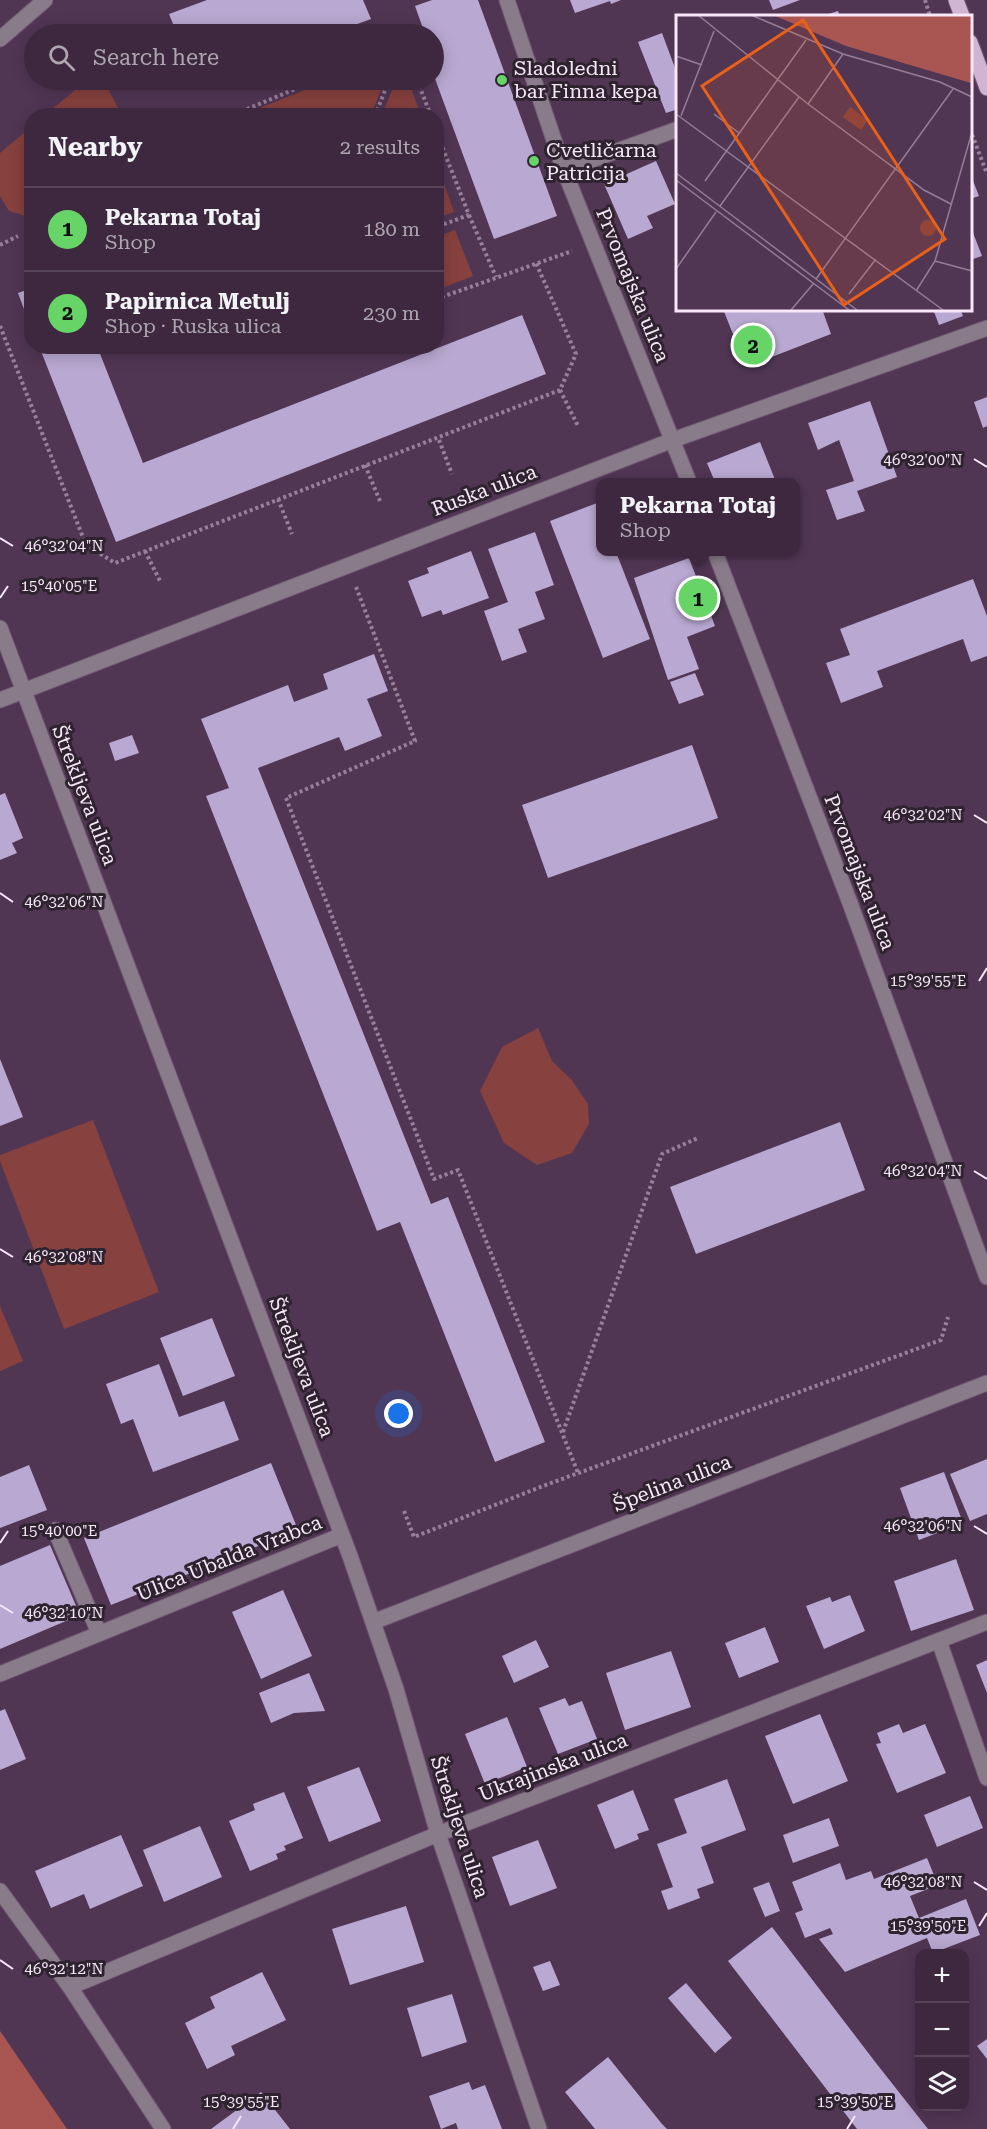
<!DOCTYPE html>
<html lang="en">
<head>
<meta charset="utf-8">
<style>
  :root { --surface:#3d283f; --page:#443046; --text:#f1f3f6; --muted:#ada6b0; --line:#564459; --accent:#66d467 }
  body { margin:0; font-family:"Roboto Serif",serif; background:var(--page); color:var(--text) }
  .controls { position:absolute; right:18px; bottom:18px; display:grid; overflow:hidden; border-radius:12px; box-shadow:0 3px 15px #0003 }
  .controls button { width:54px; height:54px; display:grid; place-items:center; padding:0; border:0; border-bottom:2px solid var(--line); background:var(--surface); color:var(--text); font:30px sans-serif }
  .you { position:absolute; left:399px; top:1414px; width:21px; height:21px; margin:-15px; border:4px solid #fff; border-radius:50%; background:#1a73e8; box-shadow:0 0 0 9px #1a73e833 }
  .badge { display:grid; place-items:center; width:39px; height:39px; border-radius:50%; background:var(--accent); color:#111; font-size:20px; font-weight:700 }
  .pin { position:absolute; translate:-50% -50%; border:3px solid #fff; box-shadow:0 2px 6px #0006 }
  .popup { position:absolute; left:596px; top:478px; width:204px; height:78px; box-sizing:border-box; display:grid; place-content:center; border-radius:12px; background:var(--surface); filter:drop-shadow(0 2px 4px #0005); font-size:20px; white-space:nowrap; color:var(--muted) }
  .popup b { font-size:22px; color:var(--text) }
  .popup::after { content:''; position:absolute; left:50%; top:100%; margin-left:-12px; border:12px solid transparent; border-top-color:var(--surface) }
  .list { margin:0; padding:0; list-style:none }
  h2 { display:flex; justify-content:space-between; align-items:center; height:78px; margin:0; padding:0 24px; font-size:26px }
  h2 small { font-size:20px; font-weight:400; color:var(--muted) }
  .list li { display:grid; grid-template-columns:39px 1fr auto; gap:18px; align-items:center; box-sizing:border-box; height:84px; padding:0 24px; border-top:2px solid var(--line) }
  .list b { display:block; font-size:22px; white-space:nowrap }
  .list p { margin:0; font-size:20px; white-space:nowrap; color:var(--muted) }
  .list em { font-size:20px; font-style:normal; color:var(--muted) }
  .icon { flex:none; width:33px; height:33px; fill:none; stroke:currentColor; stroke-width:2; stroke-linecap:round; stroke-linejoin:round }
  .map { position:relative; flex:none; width:987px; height:2129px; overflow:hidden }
  .search { position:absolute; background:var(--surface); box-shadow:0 3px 15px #0003; left:24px; top:24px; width:420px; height:66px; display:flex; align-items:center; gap:15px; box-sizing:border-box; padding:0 21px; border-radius:33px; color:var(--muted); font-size:22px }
  .panel { position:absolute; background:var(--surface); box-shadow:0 3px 15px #0003; left:24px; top:108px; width:420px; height:246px; border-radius:24px }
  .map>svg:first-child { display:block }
  .green { fill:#87413e }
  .forest { fill:#a95551 }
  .building { fill:#b9a8d1 }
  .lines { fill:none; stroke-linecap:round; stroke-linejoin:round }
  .minor-casing { stroke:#6f5672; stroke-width:17 }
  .major-casing { stroke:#6f5672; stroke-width:17 }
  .path { stroke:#978099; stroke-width:4; stroke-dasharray:3 3; stroke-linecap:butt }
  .minor { stroke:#897b8a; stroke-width:15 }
  .major { stroke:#d0b4d2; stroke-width:15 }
  .ticks { fill:none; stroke:#f8e7f9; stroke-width:2 }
  .poi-dot { fill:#66d467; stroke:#2f2330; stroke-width:2 }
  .labels { text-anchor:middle; stroke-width:6; stroke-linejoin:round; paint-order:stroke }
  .poi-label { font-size:20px; fill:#f8e7f9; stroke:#2f2330; text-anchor:start }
  .street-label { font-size:20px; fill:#f8e7f9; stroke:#2f2330 }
  .inset-road { fill:none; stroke:#947d96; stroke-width:1.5 }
  .view { fill:#e96018; fill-opacity:0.15; stroke:#e96018; stroke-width:3 }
  .inset-edge { fill:none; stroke:#f8e7f9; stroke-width:3 }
  .ticks-label { font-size:15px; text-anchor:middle; fill:#f8e7f9; stroke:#2f2330; stroke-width:6; stroke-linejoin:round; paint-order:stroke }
</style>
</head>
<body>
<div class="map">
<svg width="987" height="2129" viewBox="0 0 987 2129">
  <rect width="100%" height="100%" fill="#513654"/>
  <!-- green -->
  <path class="green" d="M94 80 107 87 122 115H45L79 87Z
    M330 80H385L371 115 259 114 262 107Z
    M396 80H408L421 115H382Z
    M31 127 32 216 29 217 9 211 0 196V153Z
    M436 161 454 212 437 218H436Z
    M455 230 473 276 437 290V237Z
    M538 1028 552 1061 571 1079 588 1104 589 1124 572 1153 537 1165 504 1143 480 1091 502 1047Z
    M93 1120 159 1292 64 1329 0 1161V1155Z
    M0 1306 23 1361 0 1371Z"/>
  <!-- forest -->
  <path class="forest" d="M0 2031 67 2129H0Z"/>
  <!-- building -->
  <path class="building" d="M207 0H363L371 19 330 34H177L169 14Z
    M432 0H478L557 216 494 239 434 76 440 73 434 57V34H425L415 6Z
    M570 0H621L611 4 610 1 575 13Z
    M769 0H800L773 10Z
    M838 11 840 16H822Z
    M662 33 675 68 678 67V109L666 113 638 42Z
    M194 80H211L197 85Z
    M656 161 675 204 647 216 653 228 628 239 604 184Z
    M970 173 979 196 970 199Z
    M970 225 982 256 970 260Z
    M32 288V328H31L18 293Z
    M723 309H822L831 334 746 367Z
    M933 309H960L963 316 939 325Z
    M522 315 546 374 116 542 39 346H97L143 463Z
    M987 397V426L983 428 974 402Z
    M870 401 897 477 857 491 865 511 837 520 826 490 854 481 839 440 818 450 808 423Z
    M760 442 776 482H715L707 463Z
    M597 503 600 511V552H616L650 639 603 658 550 521Z
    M535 532 554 585 535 592 545 619 518 629 527 652 502 661 484 611 508 602 488 549Z
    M471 551 489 598 443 615 441 610 422 617 408 581 429 573 427 568Z
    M689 558 715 626 687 637 699 669 668 680 634 578Z
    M973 579 987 616V656L971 662 963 639 877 671 883 687 841 703 826 663 850 655 840 629Z
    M374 654 388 691 367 699 382 736 345 751 339 737 258 768 431 1204 448 1197 545 1442 495 1462 400 1222 377 1231 206 796 229 788 201 719 288 685 294 702 328 689 323 674Z
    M695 673 704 695 679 704 670 682Z
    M132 735 139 753 115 761 109 743Z
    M692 745 718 818 548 878 522 805Z
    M5 793 23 838 12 843 17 853 0 860V795Z
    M0 1059 23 1117 0 1126Z
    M840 1122 865 1190 696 1254 670 1187Z
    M212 1318 235 1376 183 1396 160 1338Z
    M159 1364 179 1417 224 1401 239 1440 153 1472 133 1419 121 1424 106 1384Z
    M987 1459V1514L970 1521 950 1474Z
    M271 1463 298 1530 111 1605 84 1538Z
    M29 1465 47 1510 0 1528V1477Z
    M944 1472 963 1523 919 1540 900 1488Z
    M50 1545 80 1615 0 1649V1566Z
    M956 1559 974 1610 911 1631 894 1581Z
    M283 1590 312 1656 261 1679 232 1612Z
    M850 1595 865 1631 824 1649 806 1606 830 1597 832 1602Z
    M765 1627 779 1662 739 1678 725 1643Z
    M536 1640 549 1667 514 1683 502 1656Z
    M671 1651 691 1707 625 1730 606 1673Z
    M987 1660V1693L976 1665Z
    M309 1673 325 1711 294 1713 271 1723 259 1693Z
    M565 1698 569 1706 582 1701 597 1739 558 1754 539 1708Z
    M5 1709 26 1759 0 1770V1711Z
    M820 1714 848 1781 793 1804 765 1736Z
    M507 1717 527 1767 485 1784 465 1734Z
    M899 1724 903 1733 925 1724 946 1773 897 1793 876 1744 881 1743 877 1733Z
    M359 1767 381 1821 329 1842 307 1787Z
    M727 1779 746 1830 701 1847 714 1883 697 1889 700 1898 668 1910 661 1891 673 1887 657 1844 687 1833 674 1799Z
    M633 1790 649 1830 637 1834 639 1839 615 1849 597 1805Z
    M284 1792 303 1838 284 1846 286 1850 276 1854 278 1859 250 1871 229 1821 255 1810 253 1804Z
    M970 1796 983 1828 937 1847 924 1815Z
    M829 1818 839 1846 793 1863 783 1835Z
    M200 1826 222 1877 164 1902 143 1850Z
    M121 1835 143 1886 90 1909 84 1894 51 1908 35 1871Z
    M538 1840 557 1888 510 1906 492 1857Z
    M927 1858 938 1885 910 1896 919 1918 966 1899 980 1935 933 1953 927 1938 845 1972 819 1939 833 1934 830 1928 805 1938 795 1913 803 1910 792 1882 840 1863 846 1880 871 1871 874 1879Z
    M769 1882 780 1911 765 1917 753 1888Z
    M406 1906 424 1962 350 1985 332 1929Z
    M772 1927 876 2063 928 2129H857L728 1961Z
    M550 1961 560 1985 543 1991 533 1967Z
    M262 1972 286 2020 231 2046 235 2055 207 2069 185 2023 215 2008 210 1997Z
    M686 1983 732 2038 715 2053 668 1998Z
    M452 1994 467 2042 422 2057 407 2008Z
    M987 2039V2059L977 2046Z
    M608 2057 662 2124 667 2129H595L565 2092Z
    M469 2082 472 2090 485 2085 502 2129H458L456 2123 441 2129 429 2096Z
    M261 2092 290 2129H211Z"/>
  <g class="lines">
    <defs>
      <path id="minor" d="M507 0 564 170 689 482
        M0 39 45 0
        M564 170 678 129
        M715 552 850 903 987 1277
        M0 628 350 1556 396 1689 438 1834 539 2129
        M0 700 673 440 987 328
        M55 1530 99 1633
        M373 1622 987 1383
        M939 1641 987 1778
        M0 1674 342 1535
        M0 1891 70 1987 163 2129
        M70 1987 438 1834 987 1622"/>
      <path id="major" d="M956 0 962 16
        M970 42 987 88"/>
    </defs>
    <!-- minor casing -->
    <use href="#minor" class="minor-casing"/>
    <!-- major casing -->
    <use href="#major" class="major-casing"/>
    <!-- path -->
    <path class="path" d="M925 0 930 16
      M417 80 431 116
      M242 116 240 112 317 80
      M375 116 389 80
      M970 129 987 174
      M436 131 469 215 436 227
      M469 215 496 277
      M0 245 18 236
      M436 299 572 251
      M0 326 86 545 115 563 560 390 576 354 536 263
      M111 348 116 346
      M560 390 578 426
      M439 440 452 474
      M365 465 380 501
      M278 499 292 534
      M145 551 161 583
      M356 587 415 741 286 798 434 1179 458 1170 578 1473
      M563 1432 662 1154 698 1138
      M404 1511 414 1537 543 1486 941 1340 948 1317"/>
    <!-- minor -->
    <use href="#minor" class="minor"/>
    <!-- major -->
    <use href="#major" class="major"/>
  </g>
  <!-- ticks -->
  <path class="ticks" d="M974 459 987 467M0 538 13 546M0 598 8 586M974 815 987 823M0 893 13 902M979 981 987 968M974 1171 987 1179M0 1249 13 1257M974 1526 987 1534M0 1543 8 1531M0 1605 13 1613M974 1882 987 1890M979 1926 987 1913M0 1960 13 1969M233 2129 241 2116M847 2129 855 2116"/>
  <!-- markers -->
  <g class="poi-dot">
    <circle cx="502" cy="80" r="6"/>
    <circle cx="534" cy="161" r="6"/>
  </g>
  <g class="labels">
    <!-- poi labels -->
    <g class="poi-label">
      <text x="514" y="75">Sladoledni<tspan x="514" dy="23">bar Finna kepa</tspan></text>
      <text x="546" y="157">Cvetličarna<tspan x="546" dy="23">Patricija</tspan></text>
    </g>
    <!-- street labels -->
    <g class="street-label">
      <text transform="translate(633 285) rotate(68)" y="7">Prvomajska ulica</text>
      <text transform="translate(484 490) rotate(-21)" y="7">Ruska ulica</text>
      <text transform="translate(85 795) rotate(69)" y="7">Štrekljeva ulica</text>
      <text transform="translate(860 872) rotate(69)" y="7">Prvomajska ulica</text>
      <text transform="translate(302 1367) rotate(69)" y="7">Štrekljeva ulica</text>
      <text transform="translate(672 1483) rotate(-21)" y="7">Špelina ulica</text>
      <text transform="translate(229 1558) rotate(-22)" y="7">Ulica Ubalda Vrabca</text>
      <text transform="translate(553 1767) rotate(-21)" y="7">Ukrajinska ulica</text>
      <text transform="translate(460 1827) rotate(72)" y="7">Štrekljeva ulica</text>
    </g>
  </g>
  <!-- overview -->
  <g transform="translate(676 15)">
    <rect width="296" height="296" fill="#513654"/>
    <path d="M174 92 192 105 185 115 167 102ZM244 213a8 8 0 1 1 16 0a8 8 0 1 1-16 0Z" fill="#87413e"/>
    <path d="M97 0H295V68L170 31Z" fill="#a95551"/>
    <path class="inset-road" d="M22 0 132 89 248 175 275 189M75 0 167 39 264 67 296 82M0 41 26 50M132 89 167 39M0 99 267 295M38 99 63 118M5 101 38 16M0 158 181 295M0 165 173 295M29 166 130 25M44 191 123 82M259 246 296 256M0 254 40 197M140 264 277 74M240 276 259 246 296 117M173 279 200 244M115 295 138 268"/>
    <path class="view" d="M127 5 269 224 168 290 26 71Z"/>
    <rect width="296" height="296" class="inset-edge"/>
  </g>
  <g class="ticks-label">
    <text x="923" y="465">46°32'00"N</text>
    <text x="64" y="551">46°32'04"N</text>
    <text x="59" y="591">15°40'05"E</text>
    <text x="923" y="820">46°32'02"N</text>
    <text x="64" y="907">46°32'06"N</text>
    <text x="928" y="986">15°39'55"E</text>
    <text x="923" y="1176">46°32'04"N</text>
    <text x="64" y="1262">46°32'08"N</text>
    <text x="923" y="1531">46°32'06"N</text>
    <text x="59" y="1536">15°40'00"E</text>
    <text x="64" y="1618">46°32'10"N</text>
    <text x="923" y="1887">46°32'08"N</text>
    <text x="928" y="1931">15°39'50"E</text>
    <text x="64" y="1974">46°32'12"N</text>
    <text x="241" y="2107">15°39'55"E</text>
    <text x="855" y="2107">15°39'50"E</text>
  </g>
</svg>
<div class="controls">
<button>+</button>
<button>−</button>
<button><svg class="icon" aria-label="layers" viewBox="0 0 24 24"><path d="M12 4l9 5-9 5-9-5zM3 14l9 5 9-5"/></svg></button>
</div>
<div class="you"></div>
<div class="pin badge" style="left:698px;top:598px">1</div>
<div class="popup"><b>Pekarna Totaj</b>Shop</div>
<div class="pin badge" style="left:753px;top:345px">2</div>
<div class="search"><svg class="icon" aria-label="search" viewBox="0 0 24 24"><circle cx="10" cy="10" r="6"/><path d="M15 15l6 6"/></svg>Search here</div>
<section class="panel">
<h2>Nearby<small>2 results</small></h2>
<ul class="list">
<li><span class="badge">1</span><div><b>Pekarna Totaj</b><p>Shop</p></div><em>180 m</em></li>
<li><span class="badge">2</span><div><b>Papirnica Metulj</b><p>Shop · Ruska ulica</p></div><em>230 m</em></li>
</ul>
</section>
</div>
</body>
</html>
